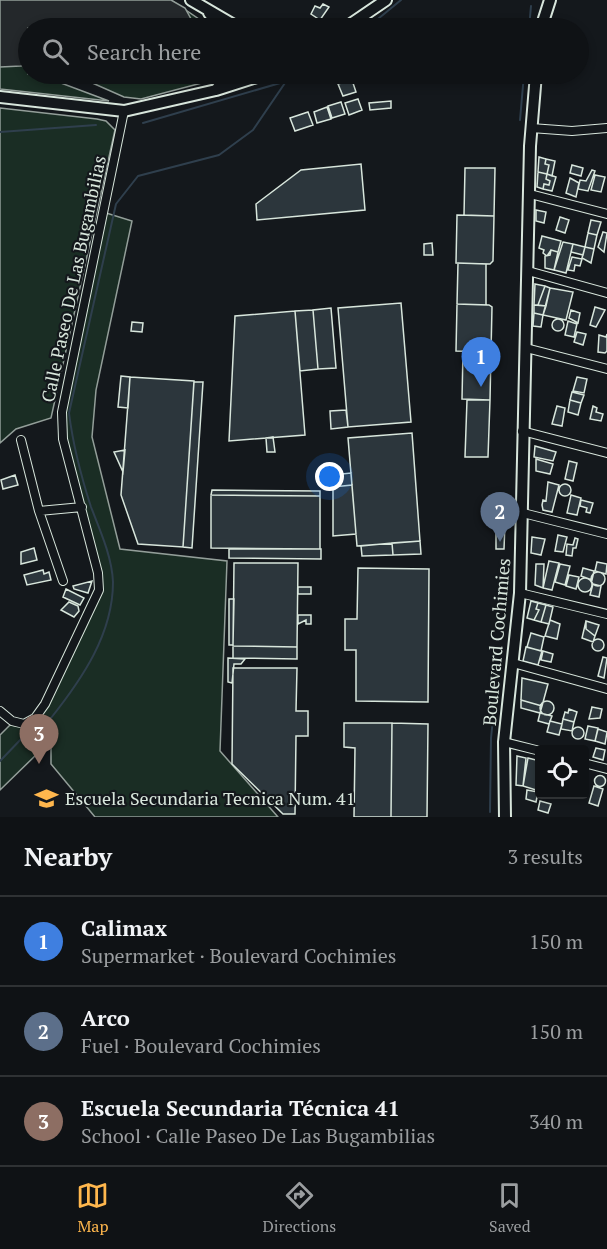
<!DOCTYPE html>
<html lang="en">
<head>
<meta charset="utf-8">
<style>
  :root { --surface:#0f1215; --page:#181b1e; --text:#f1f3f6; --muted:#9b9ea0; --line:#2f3234; --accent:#ffb74d }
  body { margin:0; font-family:"PT Serif",serif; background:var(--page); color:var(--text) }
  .controls { position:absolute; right:18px; bottom:18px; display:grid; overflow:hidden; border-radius:6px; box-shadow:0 3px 9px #0003 }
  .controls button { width:54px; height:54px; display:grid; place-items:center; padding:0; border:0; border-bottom:2px solid var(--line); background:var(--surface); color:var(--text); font:30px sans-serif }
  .you { position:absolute; left:330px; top:477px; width:21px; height:21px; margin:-15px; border:4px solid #fff; border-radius:50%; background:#1a73e8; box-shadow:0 0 0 9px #1a73e833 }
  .badge { display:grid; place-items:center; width:39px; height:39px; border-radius:50%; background:var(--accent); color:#fff; font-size:20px; font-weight:700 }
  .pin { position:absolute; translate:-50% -50px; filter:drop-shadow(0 2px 3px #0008) }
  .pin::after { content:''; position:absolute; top:32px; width:21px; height:18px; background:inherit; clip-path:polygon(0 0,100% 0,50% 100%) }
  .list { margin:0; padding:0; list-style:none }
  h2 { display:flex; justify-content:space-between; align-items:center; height:78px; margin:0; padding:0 24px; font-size:26px }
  h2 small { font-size:20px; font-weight:400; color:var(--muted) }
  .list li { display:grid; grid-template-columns:39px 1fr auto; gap:18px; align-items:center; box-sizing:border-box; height:90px; padding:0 24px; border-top:2px solid var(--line) }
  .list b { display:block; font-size:22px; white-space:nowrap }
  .list p { margin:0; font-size:20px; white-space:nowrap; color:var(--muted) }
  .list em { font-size:20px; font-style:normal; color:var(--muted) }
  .icon { flex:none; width:33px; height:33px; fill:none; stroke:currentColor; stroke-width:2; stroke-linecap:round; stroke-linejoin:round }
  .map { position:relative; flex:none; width:607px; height:817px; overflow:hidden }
  .search { position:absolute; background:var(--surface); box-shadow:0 3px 9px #0003; left:18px; right:18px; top:18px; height:66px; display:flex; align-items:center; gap:15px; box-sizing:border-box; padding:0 21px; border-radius:33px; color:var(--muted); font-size:22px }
  .sheet { height:348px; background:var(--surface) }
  nav { display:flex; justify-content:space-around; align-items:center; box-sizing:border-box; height:84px; border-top:2px solid var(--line); background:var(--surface); font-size:16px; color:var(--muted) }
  nav a { display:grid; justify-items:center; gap:3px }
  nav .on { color:var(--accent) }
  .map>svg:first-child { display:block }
  .green { fill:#1a2d24; stroke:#939e99; stroke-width:1.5 }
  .parking { fill:#24282b; stroke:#939e99; stroke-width:1.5 }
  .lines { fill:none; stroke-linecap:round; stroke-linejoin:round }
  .stream { stroke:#2f3f4d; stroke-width:2 }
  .building { fill:#2c363c; stroke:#d8e6dc; stroke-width:1.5 }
  .street-casing { stroke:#d8e6dc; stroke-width:10 }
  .secondary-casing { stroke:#d8e6dc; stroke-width:14 }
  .street { stroke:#14181c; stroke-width:8 }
  .secondary { stroke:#14181c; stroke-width:10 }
  .labels { text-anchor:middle; stroke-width:4.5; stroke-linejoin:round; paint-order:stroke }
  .street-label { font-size:18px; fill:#d8e6dc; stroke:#14181c }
  .poi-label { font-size:18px; fill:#d8e6dc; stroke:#14181c; text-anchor:start }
</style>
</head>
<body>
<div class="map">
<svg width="607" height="817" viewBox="0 0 607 817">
  <rect width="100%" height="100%" fill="#14181c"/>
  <!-- green -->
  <path class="green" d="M0 0H171L212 28H28V60L22 66 28 70V74H37L109 101 0 89Z
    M72 74H222L213 80 141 99 124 97Z
    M0 108 97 119 106 121 115 130 51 418 16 429 0 443Z
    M103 212 132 221 96 390 92 437 120 549 227 561 220 751 278 817H95L51 764V723L39 712 99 590 63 439 62 412Z
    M10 725 31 728 39 752 0 790V735Z"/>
  <!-- parking -->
  <path class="parking" d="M0 0H171L185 8 196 28H28V60L21 66 0 67Z"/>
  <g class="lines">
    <!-- stream -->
    <path class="stream" d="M367 28 401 0
      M529 28 531 6
      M520 120 524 74
      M143 123 287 81
      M0 132 96 125
      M51 718C82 679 113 634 113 582 112 557 100 530 91 507 81 476 73 445 69 413L116 204 138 176 219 155 253 130 287 80 300 74
      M0 761 25 735
      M490 812 491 738 498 671"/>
  </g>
  <!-- building -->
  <path class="building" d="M323 4 329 7 320 20 311 14 315 6 320 8Z
    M352 80 356 92 343 96 338 84Z
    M358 99 362 110 349 115 345 103Z
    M391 101V108L370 110 369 103Z
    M341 102 345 114 332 118 328 106Z
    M327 107 331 119 317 123 314 112Z
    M308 112 313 125 295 131 290 118Z
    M539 157 546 159 545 164 549 165 547 174 538 172Z
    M546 159 555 161 552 176 547 174 549 165 545 164Z
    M361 164 365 210 257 220 256 204 301 170Z
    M572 165 583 168 581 176 570 173Z
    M465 168H495L494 216 464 215Z
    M592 170 595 171 588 191 578 189 580 180 586 181Z
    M538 172 547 174 546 179 550 181 549 185 544 184 543 189 537 187Z
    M547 174 556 177 552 191 543 189 544 184 549 185 550 181 546 179Z
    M595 175 605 177 601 192 591 190Z
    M570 178 579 183 576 197 566 193Z
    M536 210 546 212 544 223 536 221Z
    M457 215 494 216 493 261 490 264 456 263Z
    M560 217 569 220 565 233 556 230Z
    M591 220 601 222 597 235 588 233Z
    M603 232 607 233 604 252 598 247Z
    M588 233 597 235 594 249 585 247Z
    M542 236 561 241 558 252 551 250 547 256 543 253 544 250 539 248Z
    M563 242 573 244 566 273 554 270Z
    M432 243 433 255H424V244Z
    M573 244 585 247 583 255 571 252Z
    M585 247 594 249 591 263 582 258Z
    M551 250 558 252 554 270 545 268V256L550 255Z
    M572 257 582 259 580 266 575 265 574 271 568 270Z
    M458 263 486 264V305L457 304Z
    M535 284 545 286 538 305H534Z
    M545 286 550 288 546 306 538 305Z
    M550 288 573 292 566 320 543 315Z
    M401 303 411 422 348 427 338 308Z
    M457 304 489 305 492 307 491 352 456 351Z
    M534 305 546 306 543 315 534 313Z
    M595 307 605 310 596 327 590 325Z
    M331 308 336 368 318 369 313 310Z
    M313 310 318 369 300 371 295 311Z
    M571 310 580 313 578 323 569 318Z
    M295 311 305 435 229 441 235 316Z
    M534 313 543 315 541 327 533 326Z
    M552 325a6 6 0 1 1 12 0a6 6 0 1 1-12 0Z
    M568 321 577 324 574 337 565 335Z
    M132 322 143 323 142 332 131 331Z
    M577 332 586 334 583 345 574 342Z
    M607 334V351L605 353 598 352 599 335 606 337Z
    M463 351 491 352 490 400 462 399Z
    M121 376 130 377 128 408 118 407Z
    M130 377 194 381 183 547 138 544 121 495Z
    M577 377 587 379 584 393 573 391Z
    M194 382H203L192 548 183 547Z
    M572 392 584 395 581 403 570 400Z
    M467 400H490L488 457H465Z
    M570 400 581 403 578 415 568 412Z
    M557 406 565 408 562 426 552 424Z
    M593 406 597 408 596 412 603 414 601 421 590 419Z
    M346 410 348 427 331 429 330 411Z
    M412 433 420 541 357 546 348 438Z
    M273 437 275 452H267L266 438Z
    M535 446 556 452 553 461 534 457Z
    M125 450 123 472 114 452Z
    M536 459 553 464 550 474 536 471Z
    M569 461 577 463 573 481 565 479Z
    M351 473 352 485 333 487 332 475Z
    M15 475 18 485 3 489 1 480Z
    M548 482 559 485 552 512 543 510 542 505 543 500 546 501Z
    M559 490a6 6 0 1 1 12 0a6 6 0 1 1-12 0Z
    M352 485 356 534 333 536V487Z
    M212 490 320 491V496L211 495Z
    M211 495 320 496V549L211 548Z
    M571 495 581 498 577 515 567 513Z
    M581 500 593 503 590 513 586 512 587 508 580 506Z
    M496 523H505L504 549H496Z
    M558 535 567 537 563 552 555 551Z
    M532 537 545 539 541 555 531 553Z
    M575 538 578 539 576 548H573L572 556 566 555 567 544 573 545Z
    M420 541 421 554 393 555 392 543Z
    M392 543 393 555 362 556 361 546Z
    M34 548 37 560 21 564V552Z
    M229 549H321V559L229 558Z
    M549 561 559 563 552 590 543 588Z
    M597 562 607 564 606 574 595 571Z
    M234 563H298L297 647 233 646Z
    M536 564H544L543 588 535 585Z
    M560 564 570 566 565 585 555 582Z
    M358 568 429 569 428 702 356 701V650H345V619H357Z
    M583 568 594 571 592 580 581 576Z
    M43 570 44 574 49 572 51 580 27 585 24 575Z
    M591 579a7 7 0 1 1 14 0a7 7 0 1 1-14 0Z
    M569 575 579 577 576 589 566 586Z
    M578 585a7 7 0 1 1 14 0a7 7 0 1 1-14 0Z
    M92 581 88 593 74 589 73 586Z
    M593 584 601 586 599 597 590 595Z
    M298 587H311V594H298Z
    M66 589 84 598 80 605 63 597Z
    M229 599H234L233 645H229Z
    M531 601 538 603 536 609 539 610 534 620 527 618Z
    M69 602 78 606 79 611 74 617 61 610Z
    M538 603 546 605 541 622 534 620 539 610 536 609Z
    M546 605 553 607 549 624 541 622Z
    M298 615H311V624H306V620L298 624Z
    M550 620 560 624 557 639 545 636Z
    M586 621 599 625 595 636 586 629Z
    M586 621V629L595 636 593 642 582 638Z
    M531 633 544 637 541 651 527 647Z
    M592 645a6 6 0 1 1 12 0a6 6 0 1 1-12 0Z
    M233 646 297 647V659L233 658Z
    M526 647 542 651 538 665 523 661Z
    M543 651 553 654 551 662 541 660Z
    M603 657 607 658 604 678 598 676Z
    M228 658 245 659 241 664H234L232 683 228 682Z
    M233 668H297L296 711H308V736H296L295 814H283L232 764Z
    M522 678 548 684 542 706 521 700Z
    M521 700 542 706 540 713 521 708Z
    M540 708a7 7 0 1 1 14 0a7 7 0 1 1-14 0Z
    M592 707 602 709 600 718 589 719Z
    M569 709 577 712 574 722 563 719 565 712 568 713Z
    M540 713 552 716 549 724 538 721Z
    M563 719 574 722 572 731 561 729Z
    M550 721 562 724 559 735 547 732Z
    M344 723H392L391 817H354L355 748 344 747Z
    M392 723 428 724 427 817H391Z
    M588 726 598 728 595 741 585 739Z
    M572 733a6 6 0 1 1 12 0a6 6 0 1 1-12 0Z
    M598 729 607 732 605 744 595 741Z
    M596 748 605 750 603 760 593 757Z
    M517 756 526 758 523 786 516 785Z
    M528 758 540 761 536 790 523 786Z
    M594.5 781a5.5 5.5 0 1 1 11 0a5.5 5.5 0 1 1-11 0Z
    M594 786 603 789 598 806 589 803Z
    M527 790 538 792 536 802 526 799Z
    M540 801 551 804 548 813 538 810Z"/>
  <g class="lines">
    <defs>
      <path id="street" d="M531 128 572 131 607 128
        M530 194 607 214
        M528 271 607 293
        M526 348 607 369
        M522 431 607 453
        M21 440 39 511 63 581
        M39 511 82 507
        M523 513 607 534
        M520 593 607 614
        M513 663 607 689
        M0 711 12 721 24 724 35 718 45 704 99 590 98 573 63 439 62 412 124 111
        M504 742 540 751
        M584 763 607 769"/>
      <path id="secondary" d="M191 0 239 28
        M209 13 221 28
        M345 28 386 0
        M541 28 550 0
        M216 90 228 74
        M0 97 124 111 216 90 266 74
        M505 817 504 742 520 593 530 146 536 74"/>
    </defs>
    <!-- street casing -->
    <use href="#street" class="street-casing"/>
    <!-- secondary casing -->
    <use href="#secondary" class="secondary-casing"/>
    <!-- street -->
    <use href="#street" class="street"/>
    <!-- secondary -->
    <use href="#secondary" class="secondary"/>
  </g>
  <!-- icons -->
  <defs>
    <symbol id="school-bare" viewBox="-9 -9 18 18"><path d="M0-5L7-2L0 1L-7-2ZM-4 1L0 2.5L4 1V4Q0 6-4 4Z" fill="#ffb74d" stroke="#14181c" stroke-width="2.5" paint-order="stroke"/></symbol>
  </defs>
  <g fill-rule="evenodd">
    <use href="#school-bare" x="30" y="782" width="33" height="33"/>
  </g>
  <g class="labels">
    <!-- street labels -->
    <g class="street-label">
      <text transform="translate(74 279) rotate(-78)" y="6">Calle Paseo De Las Bugambilias</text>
      <text transform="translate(497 642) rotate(-85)" y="6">Boulevard Cochimies</text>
    </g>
    <!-- poi labels -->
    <g class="poi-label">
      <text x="65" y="805">Escuela Secundaria Tecnica Num. 41</text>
    </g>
  </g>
</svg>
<div class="controls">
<button><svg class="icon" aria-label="locate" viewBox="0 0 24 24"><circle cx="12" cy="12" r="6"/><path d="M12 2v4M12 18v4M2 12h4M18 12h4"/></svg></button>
</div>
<div class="you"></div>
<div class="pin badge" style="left:481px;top:387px;background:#3f7fe0">1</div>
<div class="pin badge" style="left:500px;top:542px;background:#5c6f8a">2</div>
<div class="pin badge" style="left:39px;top:764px;background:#8d6e63">3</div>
<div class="search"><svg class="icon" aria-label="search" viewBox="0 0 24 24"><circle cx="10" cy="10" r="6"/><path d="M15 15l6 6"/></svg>Search here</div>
</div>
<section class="sheet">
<h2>Nearby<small>3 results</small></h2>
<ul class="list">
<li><span class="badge" style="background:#3f7fe0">1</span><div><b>Calimax</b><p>Supermarket · Boulevard Cochimies</p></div><em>150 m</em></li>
<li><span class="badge" style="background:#5c6f8a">2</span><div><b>Arco</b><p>Fuel · Boulevard Cochimies</p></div><em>150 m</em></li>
<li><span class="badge" style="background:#8d6e63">3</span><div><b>Escuela Secundaria Técnica 41</b><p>School · Calle Paseo De Las Bugambilias</p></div><em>340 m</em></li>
</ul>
</section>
<nav>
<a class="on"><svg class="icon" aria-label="map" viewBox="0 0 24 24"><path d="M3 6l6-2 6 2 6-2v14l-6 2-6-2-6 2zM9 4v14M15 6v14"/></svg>Map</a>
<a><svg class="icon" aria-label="directions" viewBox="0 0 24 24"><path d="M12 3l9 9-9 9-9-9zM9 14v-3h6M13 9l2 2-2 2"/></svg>Directions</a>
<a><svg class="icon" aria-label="saved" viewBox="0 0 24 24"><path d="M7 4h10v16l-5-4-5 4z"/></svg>Saved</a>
</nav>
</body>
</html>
